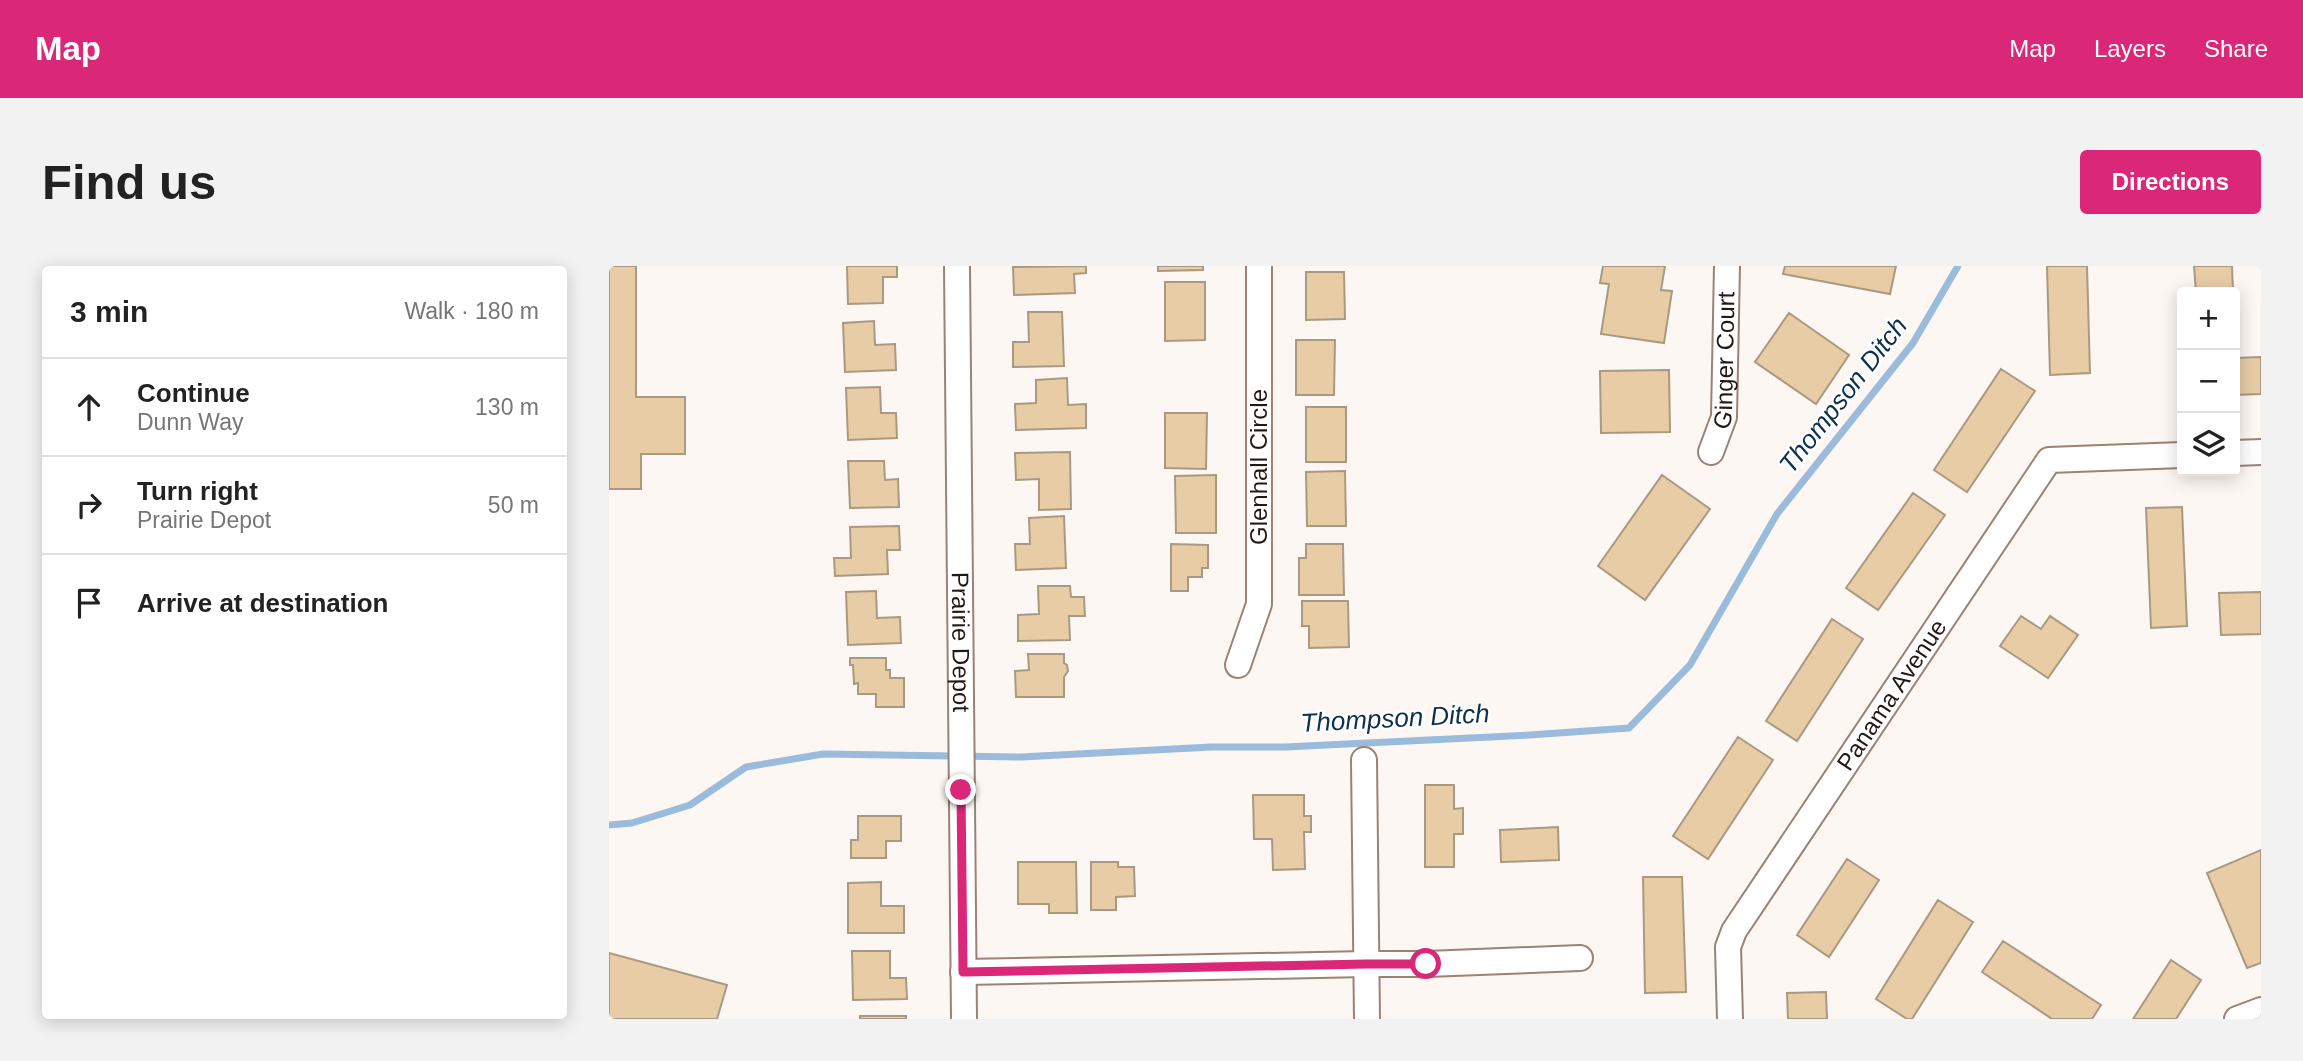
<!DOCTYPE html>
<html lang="en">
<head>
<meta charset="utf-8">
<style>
  :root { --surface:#fff; --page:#f2f2f2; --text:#222; --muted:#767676; --line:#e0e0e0; --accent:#db2777 }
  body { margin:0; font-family:Helvetica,sans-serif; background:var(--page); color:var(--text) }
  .controls { position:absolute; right:21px; top:21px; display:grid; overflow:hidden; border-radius:7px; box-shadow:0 4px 18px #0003 }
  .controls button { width:63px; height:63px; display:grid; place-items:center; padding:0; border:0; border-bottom:2px solid var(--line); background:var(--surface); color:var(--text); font:35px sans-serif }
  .stop { position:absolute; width:21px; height:21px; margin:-16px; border:5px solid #db2777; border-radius:50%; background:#fff }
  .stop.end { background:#db2777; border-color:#fff; box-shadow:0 2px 7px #0008 }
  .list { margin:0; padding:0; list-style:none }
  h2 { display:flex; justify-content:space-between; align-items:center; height:91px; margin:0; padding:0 28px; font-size:30px }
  h2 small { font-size:23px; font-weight:400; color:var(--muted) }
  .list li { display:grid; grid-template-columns:46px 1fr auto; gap:21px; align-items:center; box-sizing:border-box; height:98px; padding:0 28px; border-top:2px solid var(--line) }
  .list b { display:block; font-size:26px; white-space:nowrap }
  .list p { margin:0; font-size:23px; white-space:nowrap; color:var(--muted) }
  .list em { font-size:23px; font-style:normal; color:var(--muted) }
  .icon { flex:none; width:38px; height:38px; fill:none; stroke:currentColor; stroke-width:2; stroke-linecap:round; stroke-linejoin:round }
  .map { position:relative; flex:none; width:1652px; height:753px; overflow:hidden; border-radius:7px }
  header { display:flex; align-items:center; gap:42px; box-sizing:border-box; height:98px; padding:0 35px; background:var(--accent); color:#fff }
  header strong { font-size:33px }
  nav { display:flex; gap:38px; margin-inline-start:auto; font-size:24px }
  .intro { display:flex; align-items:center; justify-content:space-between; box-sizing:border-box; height:168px; padding:0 42px }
  h1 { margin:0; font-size:49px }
  .button { padding:18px 32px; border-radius:7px; background:var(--accent); color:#fff; font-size:24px; font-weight:700 }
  main { display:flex; gap:42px; padding:0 42px }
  aside { flex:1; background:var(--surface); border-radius:7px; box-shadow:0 4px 18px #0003 }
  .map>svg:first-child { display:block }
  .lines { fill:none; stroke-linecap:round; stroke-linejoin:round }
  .stream { stroke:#9bbbdd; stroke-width:7 }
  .building { fill:#e8cca6; stroke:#aa9982; stroke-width:2 }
  .minor-casing { stroke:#9b8274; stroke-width:28 }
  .minor { stroke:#fff; stroke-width:24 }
  .route { stroke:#db2777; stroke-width:9 }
  .labels { text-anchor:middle; stroke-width:5; stroke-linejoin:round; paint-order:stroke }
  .street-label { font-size:24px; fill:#231914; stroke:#fff }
  .water-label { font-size:26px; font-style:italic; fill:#0c3050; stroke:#fff }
</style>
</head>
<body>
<header>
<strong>Map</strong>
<nav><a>Map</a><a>Layers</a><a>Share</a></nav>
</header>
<div class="intro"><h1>Find us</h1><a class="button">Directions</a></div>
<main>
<aside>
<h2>3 min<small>Walk · 180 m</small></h2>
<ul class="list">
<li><svg class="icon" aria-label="ahead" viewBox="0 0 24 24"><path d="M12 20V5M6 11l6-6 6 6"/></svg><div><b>Continue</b><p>Dunn Way</p></div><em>130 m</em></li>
<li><svg class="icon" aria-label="right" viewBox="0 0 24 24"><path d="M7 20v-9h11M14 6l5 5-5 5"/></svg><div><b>Turn right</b><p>Prairie Depot</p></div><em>50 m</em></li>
<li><svg class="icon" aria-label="arrive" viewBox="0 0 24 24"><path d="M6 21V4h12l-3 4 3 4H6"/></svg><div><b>Arrive at destination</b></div></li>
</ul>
</aside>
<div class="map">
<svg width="1652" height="753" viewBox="0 0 1652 753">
  <rect width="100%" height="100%" fill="#fcf7f3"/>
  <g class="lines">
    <!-- stream -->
    <path class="stream" d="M0 559 23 557 81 539 137 501 214 488 412 491 602 481H676L921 469 1020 462 1081 399 1168 248 1304 77 1349 0"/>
  </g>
  <!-- building -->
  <path class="building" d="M0 0H27V131H76V188H32V223H0Z
    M238 0H288V11H274V37L239 38Z
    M477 0V7L465 8 466 27 405 29 404 1Z
    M549 0H594V4L549 5Z
    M994 0H1056L1052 24 1063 25 1055 77 992 68 1000 18 991 17Z
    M1176 0H1287L1281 28 1174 8Z
    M1438 0H1478L1481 107 1441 109Z
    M1585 0H1623L1624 26H1587Z
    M697 6H735L736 53 697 54Z
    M556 16H596V74L556 75Z
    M419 46H453L455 100 404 101V76H420Z
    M1180 47 1240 89 1207 138 1146 96Z
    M265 55 266 79 286 78 287 104 236 106 234 57Z
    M687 74H726L725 129H687Z
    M1652 91V128L1626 129V92Z
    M1392 103 1426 125 1358 226 1325 204Z
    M1060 104 1061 166 992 167 991 105Z
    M458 112 459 139 477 138V162L407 164 406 138 427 137V114Z
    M271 121 272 147H287L288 172 239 174 237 122Z
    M697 141H737V196H697Z
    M556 147H598L597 203 556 202Z
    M461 186 462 243 430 244V213L407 214 406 187Z
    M239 195H275L276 214 289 213 290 241 241 242Z
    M736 205 737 260H698L697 206Z
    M607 209V267H567L566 210Z
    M1053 209 1101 243 1036 334 989 300Z
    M1304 227 1336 249 1269 344 1237 322Z
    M1573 241 1578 360 1542 362 1537 242Z
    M455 250 457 302 407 304 406 278H421L420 252Z
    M290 260 291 284H278L279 308 226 310 225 292H242L241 261Z
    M562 278 599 279V302H593V311H579V325H562Z
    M697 278H734L735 329H690V292H697Z
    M429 320H461L462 331H475L476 350H460L461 374 409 375V349L430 348Z
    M267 325 268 352 291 351 292 377 239 379 237 326Z
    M1652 326V368L1612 369 1610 327Z
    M693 335H739L740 381 700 382V360H693Z
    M1412 350 1432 363 1441 350 1469 369 1439 412 1391 380Z
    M1223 353 1254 373 1188 475 1157 455Z
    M419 388H455V397L458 399 459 405 455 411V431H407L406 405 420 404Z
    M241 392H277V404H281V412H295V441H267V428H249V417L245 418 244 399H241Z
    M1129 471 1164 494 1099 593 1064 570Z
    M816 519H845V543L854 542V568H845V601H816Z
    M644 529H695V550H702V566H695L696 603 664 604 663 573H645Z
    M249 550H292V575H277V592H242V574H249Z
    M949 561 950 594 892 596 891 564Z
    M1652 584V697L1638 702 1598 607Z
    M1238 593 1270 614 1220 691 1188 669Z
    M409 596H467L468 647H440V638H409Z
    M482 596H509V601H525L526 630 507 631V644H482Z
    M1034 611H1073L1077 726 1036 727Z
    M272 616V640H295V667H239V617Z
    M1329 634 1364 656 1303 753H1298L1267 733Z
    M1394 675 1492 739 1483 753H1443L1373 706Z
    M243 685H281V712H297L298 733 244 734Z
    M0 687 118 719 108 753H0Z
    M1562 694 1592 714 1567 753H1524Z
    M1217 726 1218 753H1179L1178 727Z
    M251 750H297V753H251Z"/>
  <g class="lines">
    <defs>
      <g id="minor">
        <path id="s1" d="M348 0 355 753"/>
        <path id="s2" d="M1102 186 1115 151 1118 0"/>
        <path d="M1626 187 1652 186"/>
        <path d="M629 399 650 338V0"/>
        <path d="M755 494 758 753"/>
        <path d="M354 706 757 698H818L971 692"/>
        <path id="s3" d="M1121 753 1119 681 1125 665 1440 194 1573 189"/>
        <path d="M1628 753 1652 744"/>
      </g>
    </defs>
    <!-- minor casing -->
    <use href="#minor" class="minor-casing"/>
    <!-- minor -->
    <use href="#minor" class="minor"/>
  </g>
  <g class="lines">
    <!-- route -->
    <path class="route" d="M352 524 354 706 757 698H817"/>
  </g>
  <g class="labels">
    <!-- street labels -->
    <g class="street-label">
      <text dy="8" stroke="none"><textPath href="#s2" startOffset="94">Ginger Court</textPath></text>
      <text transform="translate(650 201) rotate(-90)" y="8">Glenhall Circle</text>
      <text dy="8" stroke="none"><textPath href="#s1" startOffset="376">Prairie Depot</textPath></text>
      <text dy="8" stroke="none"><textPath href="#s3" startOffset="373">Panama Avenue</textPath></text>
    </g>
    <!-- water labels -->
    <g class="water-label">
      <text transform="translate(1234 129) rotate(-52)" y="9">Thompson Ditch</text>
      <text transform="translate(786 452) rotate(-3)" y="9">Thompson Ditch</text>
    </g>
  </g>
</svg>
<div class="controls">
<button>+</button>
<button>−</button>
<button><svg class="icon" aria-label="layers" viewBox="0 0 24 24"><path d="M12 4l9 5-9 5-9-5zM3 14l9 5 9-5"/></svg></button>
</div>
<div class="stop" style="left:817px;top:698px"></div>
<div class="stop end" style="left:352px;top:524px"></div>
</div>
</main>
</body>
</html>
